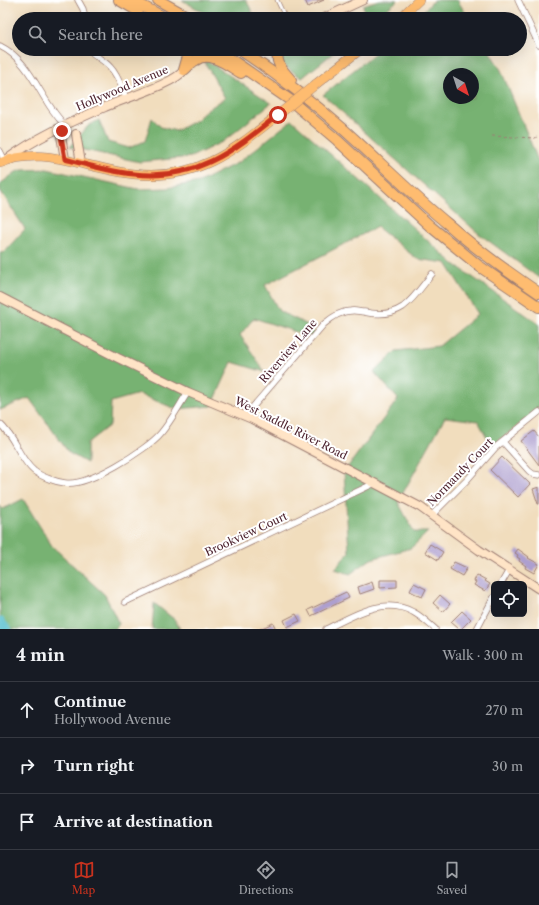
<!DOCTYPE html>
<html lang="en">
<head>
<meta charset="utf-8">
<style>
  :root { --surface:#171b24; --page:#20242c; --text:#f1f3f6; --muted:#9ea1a6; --line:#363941; --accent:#c8321e }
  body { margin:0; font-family:"Libre Caslon Text",serif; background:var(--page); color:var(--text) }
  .controls { position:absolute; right:12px; bottom:12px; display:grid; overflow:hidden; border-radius:6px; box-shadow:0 4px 16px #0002 }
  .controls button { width:36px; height:36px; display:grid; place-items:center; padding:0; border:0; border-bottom:1px solid var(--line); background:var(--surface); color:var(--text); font:20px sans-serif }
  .compass { position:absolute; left:443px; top:68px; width:36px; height:36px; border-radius:50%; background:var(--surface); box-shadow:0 4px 16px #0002; rotate:141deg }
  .stop { position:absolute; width:12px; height:12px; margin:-9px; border:3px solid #c8321e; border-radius:50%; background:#fff }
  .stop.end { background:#c8321e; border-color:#fff; box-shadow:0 1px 4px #0008 }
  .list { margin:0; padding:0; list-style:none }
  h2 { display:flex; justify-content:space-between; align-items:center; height:52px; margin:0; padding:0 16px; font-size:17px }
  h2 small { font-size:13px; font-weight:400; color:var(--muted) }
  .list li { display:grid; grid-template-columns:26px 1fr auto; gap:12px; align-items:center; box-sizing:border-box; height:56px; padding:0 16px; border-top:1px solid var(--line) }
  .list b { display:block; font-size:15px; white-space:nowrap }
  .list p { margin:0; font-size:13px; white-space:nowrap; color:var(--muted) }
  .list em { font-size:13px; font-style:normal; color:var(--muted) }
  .icon { flex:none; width:22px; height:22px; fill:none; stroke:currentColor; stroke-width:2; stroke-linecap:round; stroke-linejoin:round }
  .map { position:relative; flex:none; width:539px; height:629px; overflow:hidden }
  .search { position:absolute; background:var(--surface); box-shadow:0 4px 16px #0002; left:12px; right:12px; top:12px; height:44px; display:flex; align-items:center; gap:10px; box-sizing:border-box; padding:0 14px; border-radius:22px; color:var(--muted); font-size:15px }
  .sheet { height:220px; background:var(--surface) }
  nav { display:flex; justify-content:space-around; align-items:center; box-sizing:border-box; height:56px; border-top:1px solid var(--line); background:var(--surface); font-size:11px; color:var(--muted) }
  nav a { display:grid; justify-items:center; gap:2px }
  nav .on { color:var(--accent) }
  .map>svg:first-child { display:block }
  .forest { fill:#77b272; stroke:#60684e; fill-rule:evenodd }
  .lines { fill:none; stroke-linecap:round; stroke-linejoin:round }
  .river { stroke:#52bdcd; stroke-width:10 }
  .building { fill:#ad9fcf }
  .lane-casing { stroke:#9e7e74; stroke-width:4.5 }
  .street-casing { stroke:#9e7e74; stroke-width:7 }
  .secondary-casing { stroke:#9e7e74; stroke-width:10 }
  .primary-casing { stroke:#9e7e74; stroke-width:10 }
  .highway-casing { stroke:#9e7e74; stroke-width:12 }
  .path { stroke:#9e7e74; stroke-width:1; stroke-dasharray:3 3; stroke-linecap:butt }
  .lane { stroke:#fff; stroke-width:3 }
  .street { stroke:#fff; stroke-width:5.5 }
  .secondary { stroke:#ffe4c6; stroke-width:8 }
  .primary { stroke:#febc70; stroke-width:9 }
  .highway { stroke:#febc70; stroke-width:10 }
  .primary-bridge-casing { stroke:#9e7e74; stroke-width:10; stroke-linecap:butt }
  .primary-bridge { stroke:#febc70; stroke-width:9 }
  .route { stroke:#c8321e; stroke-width:5 }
  .labels { text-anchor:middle; stroke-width:4; stroke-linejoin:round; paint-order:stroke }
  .street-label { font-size:11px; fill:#4a1f2b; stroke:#fff }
</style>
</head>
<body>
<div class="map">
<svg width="539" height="629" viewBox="0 0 539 629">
  <rect width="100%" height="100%" fill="#fff"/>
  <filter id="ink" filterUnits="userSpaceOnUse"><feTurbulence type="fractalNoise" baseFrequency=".025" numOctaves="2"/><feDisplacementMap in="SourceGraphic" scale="8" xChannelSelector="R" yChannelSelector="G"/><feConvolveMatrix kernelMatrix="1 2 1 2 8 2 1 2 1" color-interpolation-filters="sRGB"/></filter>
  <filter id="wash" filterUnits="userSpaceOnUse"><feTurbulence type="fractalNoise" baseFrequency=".012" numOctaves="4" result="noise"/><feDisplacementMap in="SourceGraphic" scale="16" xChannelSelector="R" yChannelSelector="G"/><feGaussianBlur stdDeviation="0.9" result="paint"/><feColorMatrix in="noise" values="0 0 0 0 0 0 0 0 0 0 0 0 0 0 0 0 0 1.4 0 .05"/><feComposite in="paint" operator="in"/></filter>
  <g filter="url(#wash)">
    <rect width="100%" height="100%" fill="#f1ddbd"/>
    <!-- forest -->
    <path class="forest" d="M182 0H246L256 19H215Z
      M379 0H398L375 19H366L363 5Z
      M434 0H459L458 1 469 19H416Z
      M260 49H338L302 78Z
      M380 49H488L501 70 539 163V278L478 233 323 95ZM449 74H473V98H449Z
      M203 58 271 103 224 141 191 157 140 162 70 147 89 125 99 120 108 142 129 148 145 141 152 118 161 127 176 131 196 120 207 110 225 98 207 66Z
      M292 120 454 264 539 324V409L492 446 478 421 445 417 398 502 414 532H428L411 548 371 559 350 574 335 569 349 552 344 472 398 399 374 372 396 351 439 346 478 314 446 263 417 259 377 227 265 285 279 311 312 327 314 338 254 318 240 335 265 372 232 362 212 406 176 409 139 394 111 402 110 425 87 443V463L69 453 29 398 0 410V252L3 253 25 229 0 190V184L16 172 22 170 47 169 138 189 167 188 199 182 239 162Z
      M23 499 52 546 105 595 119 624 115 629H0V506L3 509Z
      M154 603 175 620 180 629H152Z"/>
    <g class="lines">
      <!-- river -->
      <path class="river" d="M0 622 6 629"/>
    </g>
    <g id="blocks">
      <!-- building -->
      <path class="building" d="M305 0H324L308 7Z
        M534 431 539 437V465L521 441Z
        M502 457 530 484 518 497 490 470Z
        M539 487V504H538L533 489Z
        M430 544 443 552 438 560 425 552Z
        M518 549 529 557 528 558 539 564 534 573 525 568 526 566 519 561 520 559 517 557 518 555 515 553Z
        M454 562 467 568 462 576 450 569Z
        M477 575 486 580 485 581 490 584 485 591 474 585 476 582 474 581Z
        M380 580H397V587L380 588Z
        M372 582 374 589 360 594 358 587Z
        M414 583 426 589 422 597 410 591Z
        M346 592 349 598 311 616 308 610Z
        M440 595 450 604 443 612 433 603Z
        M462 611 471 619 461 629H459L451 622Z
        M296 614 300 621 287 627 284 620Z
        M273 623 276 629H260Z"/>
    </g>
  </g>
  <g filter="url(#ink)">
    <use href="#blocks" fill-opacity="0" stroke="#9e7e74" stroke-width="1"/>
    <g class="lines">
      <defs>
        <path id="lane" d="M277 0 286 19"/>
        <path id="street" d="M78 0 83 9 85 19
          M518 0 539 45
          M0 46C33 62 40 102 66 126
          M89 49C95 57 104 60 110 67 118 75 122 88 126 98
          M0 151 5 161
          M245 416 324 324C331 318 341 311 351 311 355 310 360 312 364 312 377 315 391 315 403 307 414 299 423 285 432 274
          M0 424C15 437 19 459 34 471 42 477 56 482 65 483 87 487 147 450 161 433 171 421 179 406 188 392
          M503 442 529 471 533 474 539 475
          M432 515 467 480 496 447 539 412
          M501 584 509 570
          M125 602 375 483
          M326 629C353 616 383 596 413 612 421 616 428 623 435 629
          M477 629 494 597"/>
        <path id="secondary" d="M322 19 363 0
          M76 134 81 163
          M65 159 61 136 66 126
          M6 160C35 138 71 122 105 107 122 99 175 84 184 70
          M0 297 118 358 188 392 252 419 420 507 479 550 539 589"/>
        <path id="primary" d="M399 19 419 0
          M316 84 361 49
          M0 163C28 151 55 157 83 164 100 167 117 173 134 174 197 181 233 151 278 115"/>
        <path id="highway" d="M119 0 138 11
          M131 0 167 19
          M158 0 192 19
          M216 49 290 100 337 140 430 226 479 266 539 307
          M239 49C275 73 309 99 341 127 377 159 411 194 449 225 477 250 508 272 539 293
          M278 49C275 63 282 70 291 80
          M184 70C188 67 191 62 196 60 210 50 229 66 241 73
          M184 70 188 56 187 49"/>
      </defs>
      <!-- lane casing -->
      <use href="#lane" class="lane-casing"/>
      <!-- street casing -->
      <use href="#street" class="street-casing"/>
      <!-- secondary casing -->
      <use href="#secondary" class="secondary-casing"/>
      <!-- primary casing -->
      <use href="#primary" class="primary-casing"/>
      <!-- highway casing -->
      <use href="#highway" class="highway-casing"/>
      <!-- path -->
      <path class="path" d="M492 136 535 138 539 136"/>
      <!-- lane -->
      <use href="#lane" class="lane"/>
      <!-- street -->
      <use href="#street" class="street"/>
      <!-- secondary -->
      <use href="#secondary" class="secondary"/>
      <!-- primary -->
      <use href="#primary" class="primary"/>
      <!-- highway -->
      <use href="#highway" class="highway"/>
      <defs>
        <path id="primary-bridge" d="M278 115 316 84"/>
      </defs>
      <!-- primary-bridge casing -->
      <use href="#primary-bridge" class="primary-bridge-casing"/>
      <!-- primary-bridge -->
      <use href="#primary-bridge" class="primary-bridge"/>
    </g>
  </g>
  <g class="lines" filter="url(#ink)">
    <!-- route -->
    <path class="route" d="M62 131 61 136 65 159C87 165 111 172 134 174 196 181 233 151 278 115"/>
  </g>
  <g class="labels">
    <!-- street labels -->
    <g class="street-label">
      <text transform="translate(122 88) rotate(-23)" y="4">Hollywood Avenue</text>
      <text transform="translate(288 351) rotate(-49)" y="4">Riverview Lane</text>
      <text transform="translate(291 428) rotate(27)" y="4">West Saddle River Road</text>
      <text transform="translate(460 472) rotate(-46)" y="4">Normandy Court</text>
      <text transform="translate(246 534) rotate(-25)" y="4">Brookview Court</text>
    </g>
  </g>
</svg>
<div class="controls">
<button><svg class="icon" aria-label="locate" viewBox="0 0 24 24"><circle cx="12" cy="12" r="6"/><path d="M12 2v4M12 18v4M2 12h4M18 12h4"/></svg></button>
</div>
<svg class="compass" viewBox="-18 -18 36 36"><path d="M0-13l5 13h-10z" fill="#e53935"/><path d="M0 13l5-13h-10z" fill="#9ea1a6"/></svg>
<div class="stop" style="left:278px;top:115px"></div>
<div class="stop end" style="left:62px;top:131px"></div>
<div class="search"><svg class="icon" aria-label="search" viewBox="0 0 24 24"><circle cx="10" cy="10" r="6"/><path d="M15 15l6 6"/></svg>Search here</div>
</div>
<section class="sheet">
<h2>4 min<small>Walk · 300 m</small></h2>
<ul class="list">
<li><svg class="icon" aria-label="ahead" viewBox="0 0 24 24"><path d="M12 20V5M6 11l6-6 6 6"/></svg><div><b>Continue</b><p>Hollywood Avenue</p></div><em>270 m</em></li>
<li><svg class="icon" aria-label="right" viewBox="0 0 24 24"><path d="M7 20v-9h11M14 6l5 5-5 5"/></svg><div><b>Turn right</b></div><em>30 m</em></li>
<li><svg class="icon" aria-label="arrive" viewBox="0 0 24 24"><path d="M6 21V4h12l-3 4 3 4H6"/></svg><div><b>Arrive at destination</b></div></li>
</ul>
</section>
<nav>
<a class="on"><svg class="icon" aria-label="map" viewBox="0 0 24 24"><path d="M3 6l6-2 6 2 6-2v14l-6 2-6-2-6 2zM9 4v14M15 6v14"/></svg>Map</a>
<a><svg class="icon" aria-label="directions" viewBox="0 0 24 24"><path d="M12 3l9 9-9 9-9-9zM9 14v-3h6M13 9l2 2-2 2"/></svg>Directions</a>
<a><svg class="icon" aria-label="saved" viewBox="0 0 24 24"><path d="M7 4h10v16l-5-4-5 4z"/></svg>Saved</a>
</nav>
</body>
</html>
